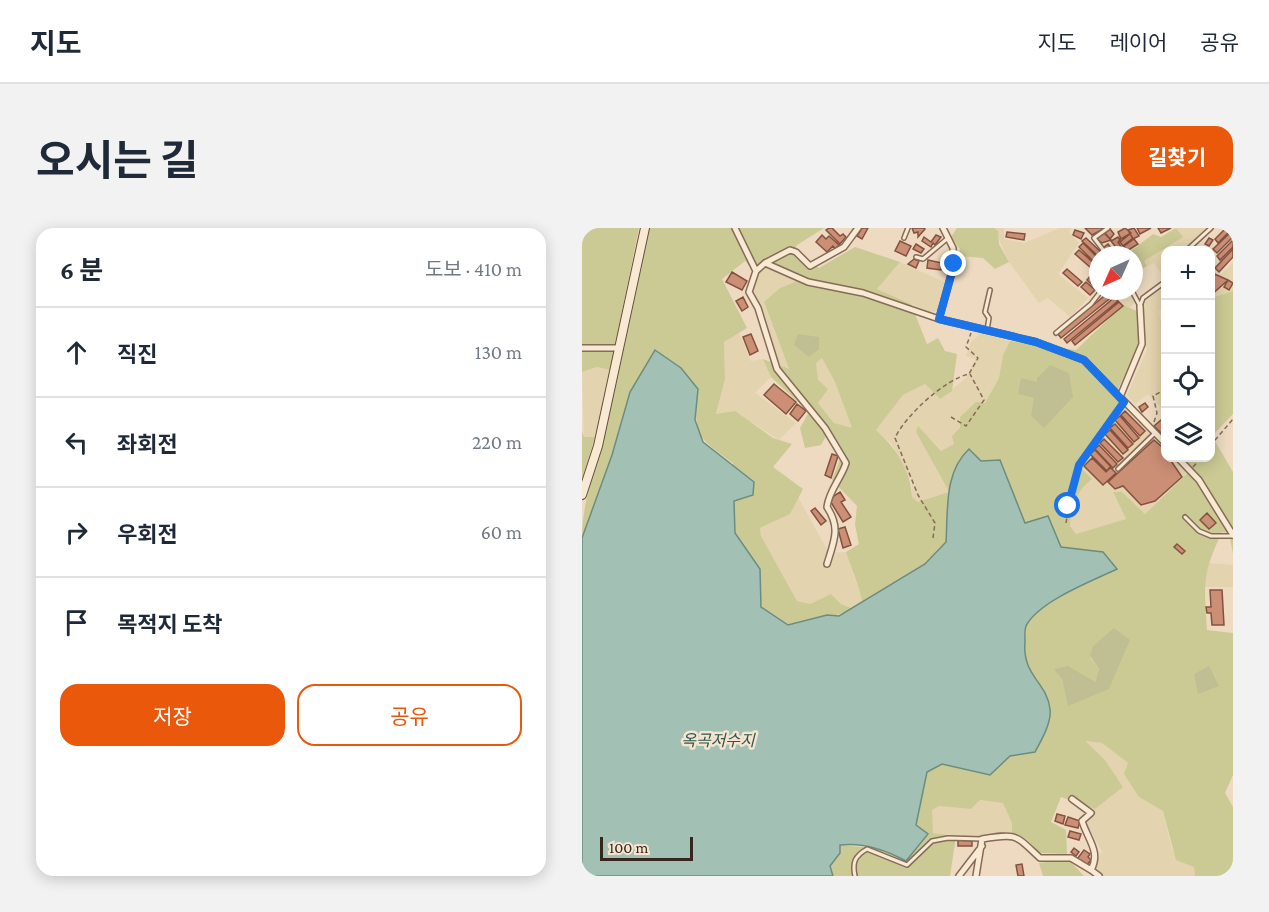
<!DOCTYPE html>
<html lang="ko">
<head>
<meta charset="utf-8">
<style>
  :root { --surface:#fff; --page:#f2f2f3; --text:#1f2937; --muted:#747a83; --line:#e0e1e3; --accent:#ea580c }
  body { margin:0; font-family:"Crimson Pro","Noto Sans KR",serif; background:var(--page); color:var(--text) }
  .controls { position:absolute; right:18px; top:18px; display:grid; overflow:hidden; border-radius:12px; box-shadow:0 3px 15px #0003 }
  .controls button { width:54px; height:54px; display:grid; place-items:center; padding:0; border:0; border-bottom:2px solid var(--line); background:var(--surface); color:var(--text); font:30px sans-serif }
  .compass { position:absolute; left:507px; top:18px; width:54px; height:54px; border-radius:50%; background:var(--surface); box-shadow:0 3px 15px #0003; rotate:225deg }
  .scale { position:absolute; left:18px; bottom:15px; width:93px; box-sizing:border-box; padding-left:6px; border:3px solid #36261d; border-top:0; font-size:16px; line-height:21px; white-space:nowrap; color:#36261d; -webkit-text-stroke:4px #f5e5d0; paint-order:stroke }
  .stop { position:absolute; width:18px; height:18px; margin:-14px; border:4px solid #1a73e8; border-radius:50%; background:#fff }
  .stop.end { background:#1a73e8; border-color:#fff; box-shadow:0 2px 6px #0008 }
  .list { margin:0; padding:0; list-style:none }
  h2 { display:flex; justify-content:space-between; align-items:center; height:78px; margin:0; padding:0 24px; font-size:26px }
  h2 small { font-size:20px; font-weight:400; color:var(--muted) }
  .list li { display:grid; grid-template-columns:39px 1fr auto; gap:18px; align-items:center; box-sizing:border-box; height:90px; padding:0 24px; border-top:2px solid var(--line) }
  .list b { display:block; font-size:22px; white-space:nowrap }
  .list em { font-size:20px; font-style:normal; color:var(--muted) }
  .actions { display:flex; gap:12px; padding:18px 24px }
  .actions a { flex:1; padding:14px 0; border:2px solid var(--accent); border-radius:18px; text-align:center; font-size:21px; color:var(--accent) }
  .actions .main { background:var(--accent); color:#fff }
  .icon { flex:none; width:33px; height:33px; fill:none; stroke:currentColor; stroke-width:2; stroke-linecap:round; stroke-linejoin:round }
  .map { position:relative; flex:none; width:651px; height:648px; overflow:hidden; border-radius:18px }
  header { display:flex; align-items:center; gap:36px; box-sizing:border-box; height:84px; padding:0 30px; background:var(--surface); border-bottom:2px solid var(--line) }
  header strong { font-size:28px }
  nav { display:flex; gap:33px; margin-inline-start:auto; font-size:21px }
  .intro { display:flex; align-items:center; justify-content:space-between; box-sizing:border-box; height:144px; padding:0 36px }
  h1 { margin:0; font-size:42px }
  .button { padding:15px 27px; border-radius:18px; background:var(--accent); color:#fff; font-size:21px; font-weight:700 }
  main { display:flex; gap:36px; padding:0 36px }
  aside { flex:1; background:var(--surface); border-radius:18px; box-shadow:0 3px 15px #0003 }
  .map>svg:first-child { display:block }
  .farmland { fill:#e3d3ae }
  .green { fill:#cbca95; fill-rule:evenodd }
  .cemetery { fill:#c0bf94 }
  .water { fill:#a3c0b4; stroke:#6b8d80; stroke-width:1.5 }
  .building { fill:#cb8f76; stroke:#85513f; stroke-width:1.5 }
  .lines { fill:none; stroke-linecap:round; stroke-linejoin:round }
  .lane-casing { stroke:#866b58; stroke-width:6 }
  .street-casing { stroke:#866b58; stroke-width:8 }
  .secondary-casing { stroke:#684c3c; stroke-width:10 }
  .path { stroke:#866b58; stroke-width:1.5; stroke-dasharray:4.5 3; stroke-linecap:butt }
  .lane { stroke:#f8e9d3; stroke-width:3 }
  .street { stroke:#f8e9d3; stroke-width:5 }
  .secondary { stroke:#f8e9d3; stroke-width:8 }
  .route { stroke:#1a73e8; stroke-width:8 }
  .labels { text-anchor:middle; stroke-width:5; stroke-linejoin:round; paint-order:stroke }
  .water-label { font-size:16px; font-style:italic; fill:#2c564e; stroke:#f5e5d0 }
</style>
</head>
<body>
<header>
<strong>지도</strong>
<nav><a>지도</a><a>레이어</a><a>공유</a></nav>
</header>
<div class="intro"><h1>오시는 길</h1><a class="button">길찾기</a></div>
<main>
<aside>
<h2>6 분<small>도보 · 410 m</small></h2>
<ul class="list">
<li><svg class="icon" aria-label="ahead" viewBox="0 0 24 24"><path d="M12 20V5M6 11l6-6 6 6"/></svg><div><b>직진</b></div><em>130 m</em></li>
<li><svg class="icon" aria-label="left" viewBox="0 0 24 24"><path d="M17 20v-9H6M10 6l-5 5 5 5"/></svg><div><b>좌회전</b></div><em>220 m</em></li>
<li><svg class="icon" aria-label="right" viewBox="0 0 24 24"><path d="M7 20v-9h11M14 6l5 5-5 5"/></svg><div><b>우회전</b></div><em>60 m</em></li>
<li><svg class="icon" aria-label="arrive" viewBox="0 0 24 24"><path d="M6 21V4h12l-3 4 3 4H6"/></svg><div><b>목적지 도착</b></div></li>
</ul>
<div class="actions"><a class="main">저장</a><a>공유</a></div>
</aside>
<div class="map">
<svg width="651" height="648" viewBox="0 0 651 648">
  <rect width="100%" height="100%" fill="#eddac0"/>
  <!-- farmland -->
  <path class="farmland" d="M412 0H422V11L442 15 478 0H489L487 4 497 15 476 46 506 70 488 89 466 70 457 75 427 34Z
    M594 0H624L604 22H584L583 51 572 35 565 38 562 33 600 9Z
    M318 34 364 55 356 83 348 84 295 61Z
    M651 34V63L629 70 628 41 639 47Z
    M183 36 212 49 214 54 198 60 182 75 207 142 195 136 170 62 177 45Z
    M583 57V80L577 83 583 119V183L566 166 553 176 545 167 565 122 560 85 563 71Z
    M531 63H548L553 74 548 80 541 77Z
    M157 105 169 133 181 131 189 149 173 165 214 195 197 212 173 196 134 187 143 151 142 114Z
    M399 105 428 113 421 127 417 150 403 175 378 200 372 216 360 223 336 199 334 204 367 265 336 274 330 269V254L310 216 294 202 321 167 343 156 358 171 384 150 393 131 384 128 389 114Z
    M240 129 253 154 270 200H262L252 195 236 175 234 135Z
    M15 139 28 142 13 209H2L0 144Z
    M544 178 583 220 584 230H593L607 244 563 286 540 264 531 265 544 291 494 306 488 298 499 241Z
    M216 269 247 325 264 324 271 346 277 356 280 373 269 380 259 376 249 366 228 376 215 373 179 308 178 300 208 286Z
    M625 335 651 337V359H622Z
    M502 513 520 515 546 535 557 569 581 583 590 622 612 639 613 648H520L513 641 520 623 504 595 513 581 541 558Z
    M398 572 421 575 430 595V606L395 609 350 605V582L357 578 389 581Z"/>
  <!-- green -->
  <path class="green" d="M0 0H57L28 142 15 139 0 144Z
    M67 0H242L215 17 211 27 237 40 273 19 318 34 295 61 329 76 345 116 356 110 363 123 375 126 370 163 358 171 343 156 321 167 294 202C313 219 329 242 330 269L336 274 367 264 334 204 336 198 359 223 372 216 370 208 378 200V189L394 174 403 175 417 150 421 127 428 113 494 122 541 77 555 83 558 116 533 167 544 178 499 240 510 251C493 264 491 277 488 298L494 306 544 291 531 264H540L563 286 607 244 593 230H628L629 70 651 63V186L630 208 651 244V326L647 305 640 304C620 346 622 357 625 402L651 405V547L643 565 651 579V648H613L612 639 594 632 581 583 557 569 542 546 546 535 520 515 503 513 523 532 541 559 513 581 479 569 469 594 484 602 485 626 458 625 444 611 430 606V595L421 575 398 572 389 581 357 578 350 582 351 605 374 608 368 648H251L248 639 258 625V617L302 621 325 633 345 544 360 536 408 547 428 527 462 506 468 481 455 451 444 438 442 424 444 397 456 384 478 369 535 340 521 324 479 319 443 295 418 233 367 258 364 314 343 336 280 373C277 355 269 341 264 324L277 316 273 297 275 278 250 252 259 229 244 208 239 217 223 220 218 200 227 184 189 149 181 131 207 141 182 74 198 60 213 54 212 49 184 37 170 41 163 33 140 51 165 100 142 114 143 151 134 186 153 183 191 210 210 216 191 239 221 261 208 286 178 300 179 308 215 373 228 376 249 366 259 376 269 380C253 391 227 393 206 397L178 379V341L153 305 151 235C114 209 111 206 116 161L73 123 48 164 30 227 0 310C0 273 14 239 23 203 39 135 54 68 67 0ZM240 130 253 154 270 200 252 195 236 175 246 161 236 152 234 135ZM508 429 537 439 498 472 487 477 480 451 513 454 517 441Z
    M375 0H412L416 3 417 16 427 34 413 41 401 30 377 28 378 21 369 9Z
    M594 0 601 9 562 33 565 38 552 46V27H544L571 6 579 9Z
    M0 203 2 209H13L0 253Z
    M486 631 502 648H461L457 635Z"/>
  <!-- cemetery -->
  <path class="cemetery" d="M216 106 237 109V121L227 129 212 117Z
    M468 137 487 145 491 169 462 200 449 188 452 170 436 166 439 150 455 154V150Z
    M532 400 548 412 527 461 486 478 480 451 472 441 486 438 513 454 517 441 508 428 511 418Z
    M627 438 637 458 616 466 612 446Z"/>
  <!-- water -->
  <path class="water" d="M73 122 99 140 116 161 113 192 121 214 172 254 171 267 152 273 153 305 178 341 179 379 206 397 245 387 257 388 343 336 364 314C366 282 362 244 387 221L399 233 418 232 443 295 466 288 479 319 521 324 535 341C510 353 460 372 445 396 442 400 443 408 443 414 440 448 465 454 468 481 470 494 459 513 453 524L428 528 408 547 360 536 345 544 334 597 346 606 324 633C304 622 282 614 258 617V625L248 638 251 648H0V310L30 227 48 164Z"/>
  <!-- building -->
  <path class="building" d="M247 0H250L258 8 261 6 264 9 258 16 244 2Z
    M280 0H286L280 11 275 8Z
    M330 0H342L343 1 336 9V4L332 5Z
    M503 0H523L510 7Z
    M543 0 549 5 539 11 536 4Z
    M552 0 557 8 551 11 546 2Z
    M555 0H569L558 6Z
    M576 0H589L579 5Z
    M644 0H651L636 15 633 11Z
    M528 1 532 6 528 11 523 5Z
    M493 2 502 5 499 11 491 7Z
    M651 2V9L635 25 631 21Z
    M425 4 443 6 442 12 424 9Z
    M521 4 529 12 520 15 515 11Z
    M548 6 551 10 541 18 538 14Z
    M240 7 244 11 247 8 257 17 253 21 251 18 245 24 234 14Z
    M354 7 359 9 353 17 351 15 349 19 340 13 342 9 349 14Z
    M536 9 538 12 536 14 542 23 537 27H527L521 20 526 16 530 21 533 18 529 13Z
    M504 10 520 25 518 27 516 28 500 13Z
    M627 10 631 12 627 18 623 16Z
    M552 11 556 16 545 23 542 18Z
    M651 12V19L638 32 635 28Z
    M318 13 329 18 324 28 313 23Z
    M501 15 516 30 513 35 497 19Z
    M334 16 342 21 339 25 331 21Z
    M651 21V29L637 44 633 40Z
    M497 22 513 36 509 40 493 26Z
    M332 31 337 33 334 40 326 36Z
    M346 32 360 35 359 42 345 40Z
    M485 41 500 54 496 58 481 45Z
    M150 44 165 53 160 62 144 54Z
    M628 44 646 52 628 68Z
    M509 47 516 54 513 60 505 52Z
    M646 52 651 55 647 62 642 59Z
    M504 54 513 62 508 67 499 59Z
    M527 64 531 68 479 110 476 106Z
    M161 69 166 79 160 83 154 73Z
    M533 69 536 73 485 115 482 111Z
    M537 74 541 78 493 117 490 113Z
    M169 106 176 123 168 127 161 109Z
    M192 156 214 174 204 186 182 167Z
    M563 175 566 179 560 184 557 179Z
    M215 176 224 183 216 193 208 186Z
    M543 183 563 203 558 208 539 187Z
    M538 188 557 210 552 214 533 192Z
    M579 192 584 197V205L581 207 572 198Z
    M533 196 551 216 546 220 528 200Z
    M528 202 546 222 541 226 523 206Z
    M522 211 541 230 536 234 518 215Z
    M572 212 580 219 584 230H587L600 249 573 273 559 277 541 258 533 261 526 254Z
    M517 217 535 236 531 240 513 221Z
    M513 222 529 239 525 243 508 226Z
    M250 226 256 228 249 250 243 247Z
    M510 230 524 244 528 239 534 245 521 257 502 238Z
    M258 264 263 272 259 274 269 289 261 294 247 271Z
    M233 280 244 293 239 297 229 283Z
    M625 285 634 295 627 301 618 292Z
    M263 299 269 317 261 320 256 301Z
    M595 316 603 323 600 326 592 319Z
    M628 362H640L642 397H630L629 385H625L624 379H629Z
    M475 586 483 588 481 596 473 593Z
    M486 589 498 593 496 600 483 597Z
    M488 603 499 606 497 612 486 609Z
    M376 612 390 613V618H376Z
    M492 620 497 624 494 628 489 624Z
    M502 622 508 626 506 629 509 632 504 638 495 631Z
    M440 636 442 648H436L434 637Z"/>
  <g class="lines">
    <defs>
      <path id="lane" d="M322 10 326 0
        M605 22 629 0
        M525 27 512 10 526 0
        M334 29 341 31 366 10
        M550 63 558 78 561 70 584 53
        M405 102 407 90 403 84 408 62
        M474 105 509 76 519 63
        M536 241 573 205
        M603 289 617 303 629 308H651
        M273 648C270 634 273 628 285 621L325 637 350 613 366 610 400 611"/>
      <path id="street" d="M153 0 174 43
        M361 0 371 20 372 37 357 91 454 114 502 132 584 216
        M183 35 226 54 281 65 357 91
        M0 120H38
        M538 169 560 116 558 78
        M596 230 617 252 651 307
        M245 336C252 313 259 300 245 279 247 262 259 251 264 235L243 200 195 141 176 80 167 64 174 43 183 35 208 22 214 24 228 38 262 19 276 0
        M490 571 509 585 500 593C506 612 519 624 509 642L517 648
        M377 648 400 618
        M394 648 400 611C436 605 433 607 458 630H489L509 642"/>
      <path id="secondary" d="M0 267 16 218 63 0"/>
    </defs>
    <!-- lane casing -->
    <use href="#lane" class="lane-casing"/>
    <!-- street casing -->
    <use href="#street" class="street-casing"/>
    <!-- secondary casing -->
    <use href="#secondary" class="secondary-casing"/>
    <!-- path -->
    <path class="path" d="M369 189 384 198 402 172 388 146
      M572 194 575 185 571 168 584 161
      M628 218 651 191
      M611 239 619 230
      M484 295 492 247 539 180
      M351 310 353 295 336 267 313 210C323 188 363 151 387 146L396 130 384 119 389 105"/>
    <!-- lane -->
    <use href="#lane" class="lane"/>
    <!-- street -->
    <use href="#street" class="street"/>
    <!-- secondary -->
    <use href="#secondary" class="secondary"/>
  </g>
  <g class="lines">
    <!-- route -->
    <path class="route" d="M372 36 357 91 454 114 502 132 542 174 497 237 486 278"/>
  </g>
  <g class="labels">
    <!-- water labels -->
    <g class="water-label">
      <text x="136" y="518">옥곡저수지</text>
    </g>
  </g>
</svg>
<div class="controls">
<button>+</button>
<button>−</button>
<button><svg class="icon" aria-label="locate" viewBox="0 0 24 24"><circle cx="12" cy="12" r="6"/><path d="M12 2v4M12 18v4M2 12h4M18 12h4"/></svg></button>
<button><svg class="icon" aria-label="layers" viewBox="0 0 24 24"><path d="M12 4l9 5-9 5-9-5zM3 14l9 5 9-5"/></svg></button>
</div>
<svg class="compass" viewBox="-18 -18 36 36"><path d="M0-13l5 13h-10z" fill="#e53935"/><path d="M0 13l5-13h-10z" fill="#747a83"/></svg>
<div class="scale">100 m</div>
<div class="stop" style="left:486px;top:278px"></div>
<div class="stop end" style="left:372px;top:36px"></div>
</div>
</main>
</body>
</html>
